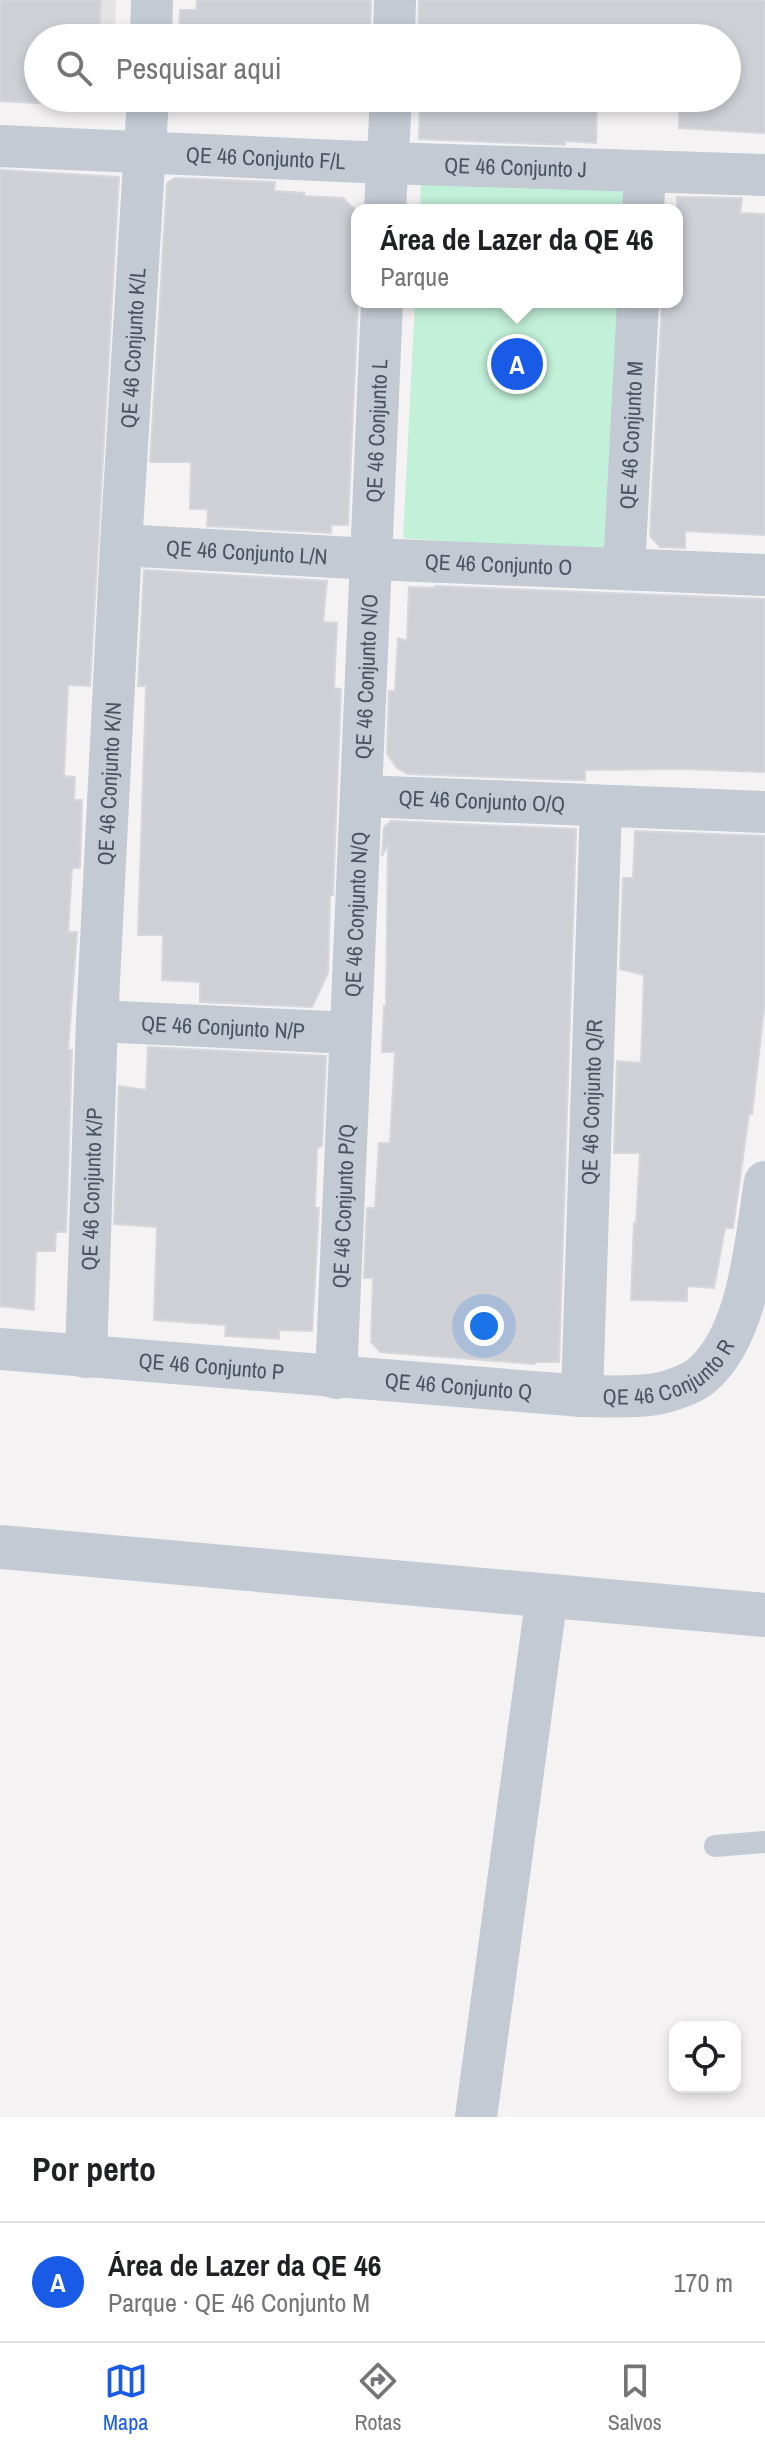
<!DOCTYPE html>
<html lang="pt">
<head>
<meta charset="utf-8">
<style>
  :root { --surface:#fff; --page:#f6f6f6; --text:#202124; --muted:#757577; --line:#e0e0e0; --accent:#195ae7 }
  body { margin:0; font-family:"Archivo Narrow",sans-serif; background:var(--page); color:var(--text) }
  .controls { position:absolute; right:24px; bottom:24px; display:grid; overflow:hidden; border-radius:16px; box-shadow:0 4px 12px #0003 }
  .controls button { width:72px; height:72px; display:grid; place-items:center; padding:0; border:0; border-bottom:2px solid var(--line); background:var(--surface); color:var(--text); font:40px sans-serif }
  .you { position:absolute; left:484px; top:1326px; width:28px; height:28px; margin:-20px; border:6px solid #fff; border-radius:50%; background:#1a73e8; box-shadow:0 0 0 12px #1a73e833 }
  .badge { display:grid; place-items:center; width:52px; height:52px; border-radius:50%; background:var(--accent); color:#fff; font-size:26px; font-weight:700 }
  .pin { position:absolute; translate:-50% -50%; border:4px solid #fff; box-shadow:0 2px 8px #0006 }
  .popup { position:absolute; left:351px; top:204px; width:332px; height:104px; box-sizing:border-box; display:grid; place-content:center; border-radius:16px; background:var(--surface); filter:drop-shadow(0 2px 6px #0005); font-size:26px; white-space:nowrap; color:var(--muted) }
  .popup b { font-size:30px; color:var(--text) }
  .popup::after { content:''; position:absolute; left:50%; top:100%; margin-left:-16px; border:16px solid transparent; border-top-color:var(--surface) }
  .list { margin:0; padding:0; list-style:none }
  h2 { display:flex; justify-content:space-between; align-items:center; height:104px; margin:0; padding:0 32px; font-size:34px }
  h2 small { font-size:26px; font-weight:400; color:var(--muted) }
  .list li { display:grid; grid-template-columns:52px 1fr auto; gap:24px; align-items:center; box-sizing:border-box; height:120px; padding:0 32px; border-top:2px solid var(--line) }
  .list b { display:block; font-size:30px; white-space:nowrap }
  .list p { margin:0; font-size:26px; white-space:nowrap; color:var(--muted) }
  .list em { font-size:26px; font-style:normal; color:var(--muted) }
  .icon { flex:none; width:44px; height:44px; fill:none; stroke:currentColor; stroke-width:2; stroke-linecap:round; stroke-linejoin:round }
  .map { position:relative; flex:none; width:765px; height:2117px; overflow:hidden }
  .search { position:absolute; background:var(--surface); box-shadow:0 4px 12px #0003; left:24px; right:24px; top:24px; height:88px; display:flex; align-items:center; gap:20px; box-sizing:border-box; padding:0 28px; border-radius:44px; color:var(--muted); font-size:30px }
  .sheet { height:224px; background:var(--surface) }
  nav { display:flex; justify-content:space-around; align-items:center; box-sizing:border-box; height:112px; border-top:2px solid var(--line); background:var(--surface); font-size:22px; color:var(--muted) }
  nav a { display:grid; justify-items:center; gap:4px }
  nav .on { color:var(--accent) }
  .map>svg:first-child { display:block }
  .education { fill:#e5e3e4 }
  .green { fill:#c2f0d9 }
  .building { fill:#ced0d6; stroke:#d6d7dd; stroke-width:2 }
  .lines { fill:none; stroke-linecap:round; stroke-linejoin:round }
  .service { stroke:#c3cad3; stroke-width:22 }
  .minor { stroke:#c3cad3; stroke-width:42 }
  .tertiary { stroke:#c3cad3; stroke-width:44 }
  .labels { text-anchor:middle; stroke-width:6; stroke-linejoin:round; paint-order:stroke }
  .street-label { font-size:22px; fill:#495260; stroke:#fff }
</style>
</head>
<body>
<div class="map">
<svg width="765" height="2117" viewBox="0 0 765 2117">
  <rect width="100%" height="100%" fill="#f4f2f2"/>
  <!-- education -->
  <path class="education" d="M0 0H116L115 38H38V98H113V108L0 102Z"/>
  <!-- green -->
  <path class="green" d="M421 183 632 190 631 210H420Z
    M415 302H626L611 553 403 538Z"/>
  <!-- building -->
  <path class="building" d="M0 0H101L99 38H38V103L0 101Z
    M197 0H371L370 38H179L180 10H196Z
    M419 0H765V133L679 128V98H727V38H418Z
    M420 98H597L596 143 565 141V145L419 139Z
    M0 170 119 177 90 686 68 685 64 776 75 777 74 800H82L80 868H72L68 932H77L68 1050H72L66 1232H56L55 1251H36L34 1310 0 1306Z
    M175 178 275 182 274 191 304 193V196L343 198 357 212 358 302 348 525H331V533L207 526 208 509H190L191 462H150L167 183Z
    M677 197 742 198 740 213 765 214V535L685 531V548L660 547 650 536 662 302H677Z
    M144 570 327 581 323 622 337 623 334 688 341 689 333 895H330L328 973 312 1007 200 1002V982L162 980 163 935H138L146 686H138Z
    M435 586 765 599V772L684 769 585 770V780H576L408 774 397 768 387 754 389 691H395L398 638 407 641 409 587 435 588Z
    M391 821 576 829 559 1362H535V1364L380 1352 371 1342 373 1278H364L367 1208H375L379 1143H390L395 1052H382L384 1006H386L388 844 382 856 384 827Z
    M635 831 765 836V1000L752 1114H749L733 1228H725L714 1288 687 1286V1301L631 1300 634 1223H636L640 1153H614L617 1061 641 1063 644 975 620 969 623 878H633Z
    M148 1047 326 1056 322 1146 317 1149 315 1208H319L312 1331 279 1330V1339L225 1336 226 1325 154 1320 157 1227 114 1224 119 1086 146 1090Z"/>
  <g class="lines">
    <!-- service -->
    <path class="service" d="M715 1846 765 1842"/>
    <!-- minor -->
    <g class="minor">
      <path d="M151 38 152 0"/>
      <path d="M394 38 395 0"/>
      <path id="s1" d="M0 146 387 163 765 175"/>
      <path d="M385 210 391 98"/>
      <path d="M643 210 645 172"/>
      <path id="s2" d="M121 545 371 559 765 575"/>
      <path id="s3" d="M624 569 638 302"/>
      <path id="s4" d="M362 796 765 812"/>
      <path id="s5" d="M97 1021 350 1033"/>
      <path id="s6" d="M0 1349 582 1396C606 1396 633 1398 656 1394 669 1392 691 1384 701 1376 750 1335 755 1242 765 1182"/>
      <path id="s7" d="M86 1357 97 1021 121 545 148 98"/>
      <path id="s8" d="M336 1378 382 302"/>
      <path id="s9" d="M582 1396 601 806"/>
      <path d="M476 2117 547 1595"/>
    </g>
    <!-- tertiary -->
    <path class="tertiary" d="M0 1547 765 1615"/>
  </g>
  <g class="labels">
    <!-- street labels -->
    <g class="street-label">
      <text dy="8" stroke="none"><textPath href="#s1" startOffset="266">QE 46 Conjunto F/L</textPath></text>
      <text dy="8" stroke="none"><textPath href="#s1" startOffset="516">QE 46 Conjunto J</textPath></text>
      <text dy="8" stroke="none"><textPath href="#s7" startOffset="1010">QE 46 Conjunto K/L</textPath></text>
      <text dy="8" stroke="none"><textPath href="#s8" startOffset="948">QE 46 Conjunto L</textPath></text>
      <text dy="8" stroke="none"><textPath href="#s3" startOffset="134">QE 46 Conjunto M</textPath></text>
      <text dy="8" stroke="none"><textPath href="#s2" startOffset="126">QE 46 Conjunto L/N</textPath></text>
      <text dy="8" stroke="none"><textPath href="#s2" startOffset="378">QE 46 Conjunto O</textPath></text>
      <text dy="8" stroke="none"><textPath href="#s8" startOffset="702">QE 46 Conjunto N/O</textPath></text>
      <text dy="8" stroke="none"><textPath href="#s7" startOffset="574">QE 46 Conjunto K/N</textPath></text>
      <text dy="8" stroke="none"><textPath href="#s4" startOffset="120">QE 46 Conjunto O/Q</textPath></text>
      <text dy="8" stroke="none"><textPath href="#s8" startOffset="464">QE 46 Conjunto N/Q</textPath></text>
      <text dy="8" stroke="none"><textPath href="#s5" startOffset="126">QE 46 Conjunto N/P</textPath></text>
      <text dy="8" stroke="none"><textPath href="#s9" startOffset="294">QE 46 Conjunto Q/R</textPath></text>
      <text dy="8" stroke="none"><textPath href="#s7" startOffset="168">QE 46 Conjunto K/P</textPath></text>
      <text dy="8" stroke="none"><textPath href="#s8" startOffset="172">QE 46 Conjunto P/Q</textPath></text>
      <text dy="8" stroke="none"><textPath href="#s6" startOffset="678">QE 46 Conjunto R</textPath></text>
      <text dy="8" stroke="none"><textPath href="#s6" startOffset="212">QE 46 Conjunto P</textPath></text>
      <text dy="8" stroke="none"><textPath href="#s6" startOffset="460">QE 46 Conjunto Q</textPath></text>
    </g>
  </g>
</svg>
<div class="controls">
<button><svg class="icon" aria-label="locate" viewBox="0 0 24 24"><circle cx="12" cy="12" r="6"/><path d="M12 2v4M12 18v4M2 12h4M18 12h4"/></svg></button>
</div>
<div class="you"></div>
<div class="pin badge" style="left:517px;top:364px">A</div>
<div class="popup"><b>Área de Lazer da QE 46</b>Parque</div>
<div class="search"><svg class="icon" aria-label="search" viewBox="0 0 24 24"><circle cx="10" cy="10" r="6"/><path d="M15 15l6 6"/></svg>Pesquisar aqui</div>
</div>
<section class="sheet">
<h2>Por perto<small></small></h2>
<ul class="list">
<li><span class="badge">A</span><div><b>Área de Lazer da QE 46</b><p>Parque · QE 46 Conjunto M</p></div><em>170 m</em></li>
</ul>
</section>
<nav>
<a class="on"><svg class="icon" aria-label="map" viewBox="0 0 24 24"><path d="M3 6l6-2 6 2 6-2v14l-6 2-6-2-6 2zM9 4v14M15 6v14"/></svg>Mapa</a>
<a><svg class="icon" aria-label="directions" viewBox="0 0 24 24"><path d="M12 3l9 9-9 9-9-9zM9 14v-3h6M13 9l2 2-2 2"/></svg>Rotas</a>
<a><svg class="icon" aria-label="saved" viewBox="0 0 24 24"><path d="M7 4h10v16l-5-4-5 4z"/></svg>Salvos</a>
</nav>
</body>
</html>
